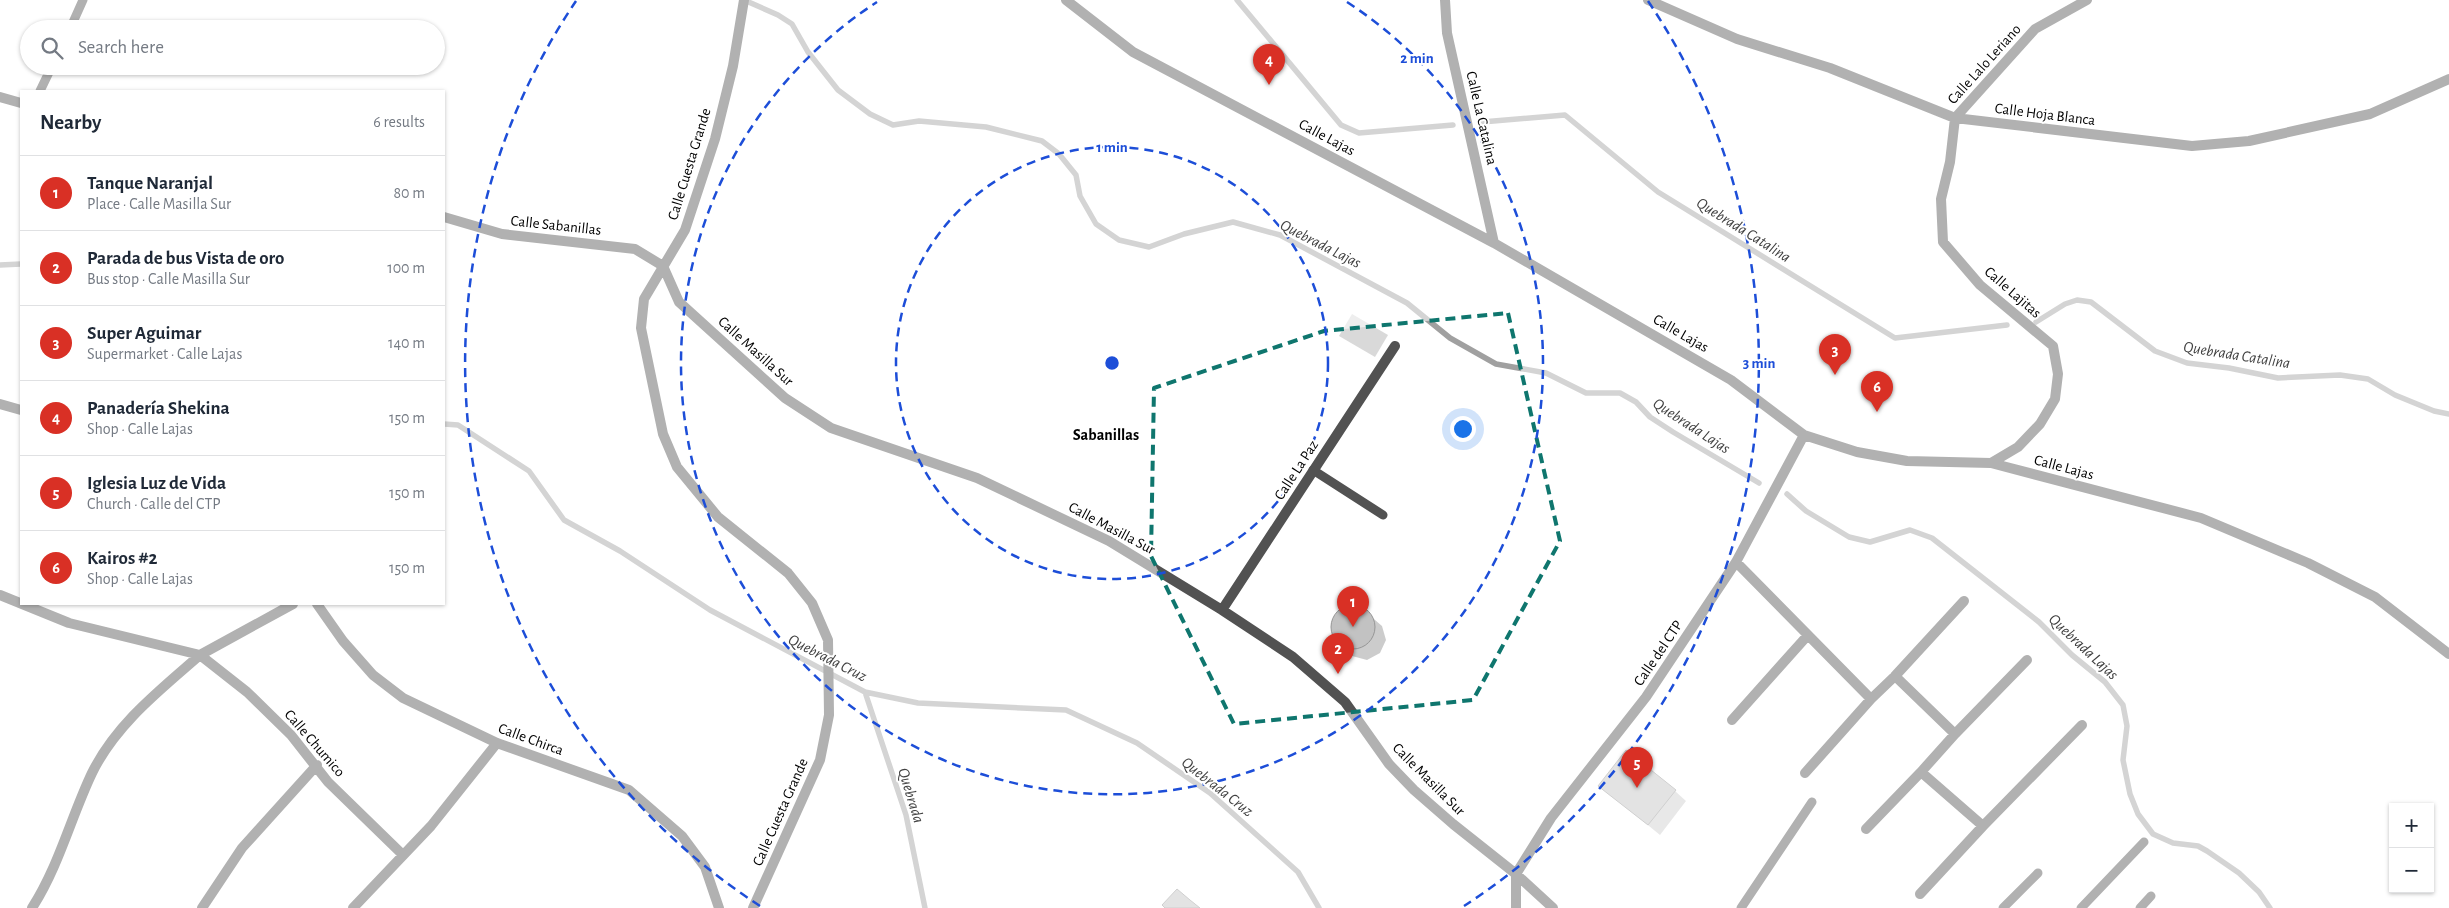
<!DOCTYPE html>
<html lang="en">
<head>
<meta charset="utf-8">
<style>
  :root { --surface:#fff; --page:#f6f6f7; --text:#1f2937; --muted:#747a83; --line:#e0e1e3; --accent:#d93025 }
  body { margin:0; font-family:"Alegreya Sans",sans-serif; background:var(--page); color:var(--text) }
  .controls { position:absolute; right:15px; bottom:15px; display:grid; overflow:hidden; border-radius:0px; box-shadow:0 1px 4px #0004 }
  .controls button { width:45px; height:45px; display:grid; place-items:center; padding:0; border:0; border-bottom:1px solid var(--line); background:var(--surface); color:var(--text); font:25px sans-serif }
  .you { position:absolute; left:1462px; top:428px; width:18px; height:18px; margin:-12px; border:4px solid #fff; border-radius:50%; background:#1a73e8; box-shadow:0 0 0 8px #1a73e833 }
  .badge { display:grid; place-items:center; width:32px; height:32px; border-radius:50%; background:var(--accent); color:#fff; font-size:16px; font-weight:700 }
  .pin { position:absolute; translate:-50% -41px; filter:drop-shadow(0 1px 2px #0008) }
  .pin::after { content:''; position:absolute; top:26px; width:18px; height:15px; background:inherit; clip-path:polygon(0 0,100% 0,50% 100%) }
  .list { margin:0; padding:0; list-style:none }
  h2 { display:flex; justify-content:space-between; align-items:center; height:65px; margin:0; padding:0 20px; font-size:21px }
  h2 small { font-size:16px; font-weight:400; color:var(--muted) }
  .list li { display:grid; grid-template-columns:32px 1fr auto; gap:15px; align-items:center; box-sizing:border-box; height:75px; padding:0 20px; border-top:1px solid var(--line) }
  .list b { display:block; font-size:19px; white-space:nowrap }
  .list p { margin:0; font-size:16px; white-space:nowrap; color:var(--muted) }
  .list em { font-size:16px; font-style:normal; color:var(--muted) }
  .icon { flex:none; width:28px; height:28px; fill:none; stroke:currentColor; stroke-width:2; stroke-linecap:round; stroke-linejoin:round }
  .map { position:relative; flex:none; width:2449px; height:908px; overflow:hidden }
  .search { position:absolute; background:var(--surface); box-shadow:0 1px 4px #0004; left:20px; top:20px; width:425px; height:55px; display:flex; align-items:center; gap:12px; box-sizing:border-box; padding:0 18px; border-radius:28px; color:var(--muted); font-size:19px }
  .panel { position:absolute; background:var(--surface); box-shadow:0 1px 4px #0004; left:20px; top:90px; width:425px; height:515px; border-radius:0px }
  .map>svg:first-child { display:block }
  .green { fill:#d9d9d9 }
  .shadow { fill:#0003 }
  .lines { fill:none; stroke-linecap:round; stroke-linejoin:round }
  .stream { stroke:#a0a0a0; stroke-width:5.5 }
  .building { fill:#c2c2c2; stroke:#969696 }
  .service { stroke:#525252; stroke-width:9 }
  .minor { stroke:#525252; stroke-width:10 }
  .marked { fill:none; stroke:#0f766e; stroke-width:4; stroke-dasharray:10 6; stroke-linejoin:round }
  .ring { fill:none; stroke:#1d4ed8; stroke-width:2.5; stroke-dasharray:9 6 }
  .labels { text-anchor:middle; stroke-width:4; stroke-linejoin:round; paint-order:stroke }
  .street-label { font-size:15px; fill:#000; stroke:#fff }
  .water-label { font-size:16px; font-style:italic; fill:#414141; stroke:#fff }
  .neighbourhood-label { font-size:16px; font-weight:bold; fill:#000; stroke:#fff }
  .centre { fill:#1d4ed8; stroke:#fff; stroke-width:2.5 }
  .ring-label { font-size:15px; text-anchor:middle; font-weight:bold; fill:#1d4ed8; stroke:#fff; stroke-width:4; stroke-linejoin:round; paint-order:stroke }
</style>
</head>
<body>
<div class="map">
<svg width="2449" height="908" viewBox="0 0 2449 908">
  <rect width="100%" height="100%" fill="#fff"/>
  <!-- green -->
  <path class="green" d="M1352 314 1388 335 1375 357 1339 336Z"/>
  <!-- shadow -->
  <path class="shadow" d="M1354 605 1360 607 1382 626 1386 640 1380 653 1367 660 1352 656 1336 639 1332 626 1333 620 1341 609Z
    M1600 786 1675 791 1686 801 1660 835Z"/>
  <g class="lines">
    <!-- stream -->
    <path class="stream" d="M744 0 778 15 792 24 808 52 838 90 870 114 893 125 919 121 986 127 1042 141 1059 154 1076 175 1080 196 1096 224 1119 240 1149 247 1184 234 1233 222 1280 235 1407 303 1450 338 1496 364 1546 373 1586 393H1620L1636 402 1650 417 1673 432 1759 483
      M1237 0 1341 125 1359 133 1453 125
      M1482 122 1565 115 1658 192 1895 338 2007 325
      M0 265 21 264
      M2036 322 2065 304 2077 300 2091 302 2155 351 2187 363 2229 368 2278 378 2340 375 2368 379 2395 395 2434 411 2449 414
      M444 424 458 425 529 471 564 520 620 551 710 610 865 692 918 703 1066 710 1137 743 1210 793 1298 872 1319 908
      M1787 494 1806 511 1849 537 1870 542 1910 530 1932 538 2039 622 2072 655 2105 682 2123 705 2127 726 2123 760 2130 794 2138 814 2153 834 2173 843 2198 846 2207 851 2239 873 2259 892 2270 908
      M865 692 906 815 925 908"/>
  </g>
  <!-- building -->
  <path class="building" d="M1331 627a22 22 0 1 1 44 0a22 22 0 1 1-44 0Z
    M1626 750 1676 790 1648 825 1598 786Z
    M1177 889 1190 900 1200 908H1165L1162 905Z"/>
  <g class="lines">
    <!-- service -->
    <path class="service" d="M70 29 83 0
      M40 91 52 66
      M1313 470 1383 515
      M1741 908 1812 802
      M2003 908 2038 873
      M2081 908 2144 842
      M2140 908 2151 896"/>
    <!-- minor -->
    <path class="minor" d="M744 0 733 66 715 139 685 230 644 299 641 328 663 434 677 467 718 517 788 573 812 603 828 640 829 715 820 760 753 908
      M1066 0 1133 52 1494 243 1731 380 1804 435 1857 452 1907 461 1991 463 2201 518 2308 563 2375 597 2449 654
      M1445 0 1447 33 1494 243
      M1648 0 1737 39 1830 68 1955 118 2192 146 2249 141 2370 114 2449 79
      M0 97 21 103
      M1955 118 1950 162 1941 199 1943 242 1980 285 2053 346 2058 374 2055 399 2040 424 2018 447 1991 463
      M1955 118 2035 29 2087 0
      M444 217 502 234 635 249 663 266 679 302 785 398 831 428 977 478 1109 541 1222 610 1293 657 1345 702 1389 764 1414 790 1453 824 1516 874 1553 908
      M0 404 21 410
      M1736 562 1871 699 1895 676 1955 734 1921 772 1983 826 2082 725
      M0 595 69 623 200 655 293 604
      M317 604 343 641 373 675 403 698 497 743 629 790 682 836 705 867 719 908
      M1222 610 1395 346
      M1895 676 1964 601
      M1732 720 1808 635
      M1955 734 2027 660
      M1805 773 1871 699
      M1866 829 1921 772
      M1516 874 1551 818 1646 697 1736 562 1804 435
      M1516 874V908
      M1920 894 1983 826
      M32 908C59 866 71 817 92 773 116 724 160 690 200 655L247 692 291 735 328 782 403 855
      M202 908 242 848 317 765
      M353 908 431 826 497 743"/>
  </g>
  <!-- marked area -->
  <path d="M0 0H2449V908H0ZM1508 313 1560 541 1473 700 1234 724 1151 556 1154 388 1324 331Z" fill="#fff" fill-opacity=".55" fill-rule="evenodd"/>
  <path class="marked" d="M1508 313 1560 541 1473 700 1234 724 1151 556 1154 388 1324 331Z"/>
  <!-- distance rings -->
  <g class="ring">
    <circle cx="1112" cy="363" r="216"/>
    <path d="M1347 2A431 431 0 1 1 877 2"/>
    <path d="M760 906A647 647 0 0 1 576 1M1648 1A647 647 0 0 1 1464 906"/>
  </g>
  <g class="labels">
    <!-- street labels -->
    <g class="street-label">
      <text transform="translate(1984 64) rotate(-48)" y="5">Calle Lalo Leriano</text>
      <text transform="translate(2045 114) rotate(7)" y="5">Calle Hoja Blanca</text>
      <text transform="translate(1482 118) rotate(77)" y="5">Calle La Catalina</text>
      <text transform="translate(1327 137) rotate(28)" y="5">Calle Lajas</text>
      <text transform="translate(689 164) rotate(-73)" y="5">Calle Cuesta Grande</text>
      <text transform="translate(556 225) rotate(6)" y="5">Calle Sabanillas</text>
      <text transform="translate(2013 292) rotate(41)" y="5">Calle Lajitas</text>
      <text transform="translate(1681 333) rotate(30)" y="5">Calle Lajas</text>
      <text transform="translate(756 351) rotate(42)" y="5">Calle Masilla Sur</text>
      <text transform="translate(2064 467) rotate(15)" y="5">Calle Lajas</text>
      <text transform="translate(1296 470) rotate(-57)" y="5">Calle La Paz</text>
      <text transform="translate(1112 528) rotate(28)" y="5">Calle Masilla Sur</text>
      <text transform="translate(1658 653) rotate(-56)" y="5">Calle del CTP</text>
      <text transform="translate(531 739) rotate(20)" y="5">Calle Chirca</text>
      <text transform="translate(315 743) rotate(49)" y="5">Calle Chumico</text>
      <text transform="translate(1429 779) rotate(45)" y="5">Calle Masilla Sur</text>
      <text transform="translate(780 812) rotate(-66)" y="5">Calle Cuesta Grande</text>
    </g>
    <!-- water labels -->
    <g class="water-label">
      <text transform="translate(1744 229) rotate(32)" y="6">Quebrada Catalina</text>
      <text transform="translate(1321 243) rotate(27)" y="6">Quebrada Lajas</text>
      <text transform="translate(2237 354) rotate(9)" y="6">Quebrada Catalina</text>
      <text transform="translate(1692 425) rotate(33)" y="6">Quebrada Lajas</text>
      <text transform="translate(2084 646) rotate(43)" y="6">Quebrada Lajas</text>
      <text transform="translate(828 657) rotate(27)" y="6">Quebrada Cruz</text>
      <text transform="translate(1218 786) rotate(38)" y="6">Quebrada Cruz</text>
      <text transform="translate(912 795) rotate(73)" y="6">Quebrada</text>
    </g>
    <!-- neighbourhood labels -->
    <g class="neighbourhood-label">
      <text x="1106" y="440">Sabanillas</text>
    </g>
  </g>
  <circle cx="1112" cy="363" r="8" class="centre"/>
  <g class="ring-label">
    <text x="1417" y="63">2 min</text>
    <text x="1112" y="152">1 min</text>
    <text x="1759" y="368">3 min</text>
  </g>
</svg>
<div class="controls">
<button>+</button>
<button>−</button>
</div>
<div class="you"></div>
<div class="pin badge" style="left:1353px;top:627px">1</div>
<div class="pin badge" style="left:1338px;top:674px">2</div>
<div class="pin badge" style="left:1835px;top:375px">3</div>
<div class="pin badge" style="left:1269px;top:85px">4</div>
<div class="pin badge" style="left:1637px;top:788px">5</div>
<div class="pin badge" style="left:1877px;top:412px">6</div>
<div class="search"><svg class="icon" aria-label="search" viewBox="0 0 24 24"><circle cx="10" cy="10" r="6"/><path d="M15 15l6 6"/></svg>Search here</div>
<section class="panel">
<h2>Nearby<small>6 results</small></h2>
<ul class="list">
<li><span class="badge">1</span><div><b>Tanque Naranjal</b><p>Place · Calle Masilla Sur</p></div><em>80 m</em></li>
<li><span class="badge">2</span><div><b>Parada de bus Vista de oro</b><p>Bus stop · Calle Masilla Sur</p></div><em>100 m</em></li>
<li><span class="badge">3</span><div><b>Super Aguimar</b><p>Supermarket · Calle Lajas</p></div><em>140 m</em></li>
<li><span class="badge">4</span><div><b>Panadería Shekina</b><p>Shop · Calle Lajas</p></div><em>150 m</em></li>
<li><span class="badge">5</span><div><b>Iglesia Luz de Vida</b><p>Church · Calle del CTP</p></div><em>150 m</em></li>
<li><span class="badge">6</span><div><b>Kairos #2</b><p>Shop · Calle Lajas</p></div><em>150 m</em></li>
</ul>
</section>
</div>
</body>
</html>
